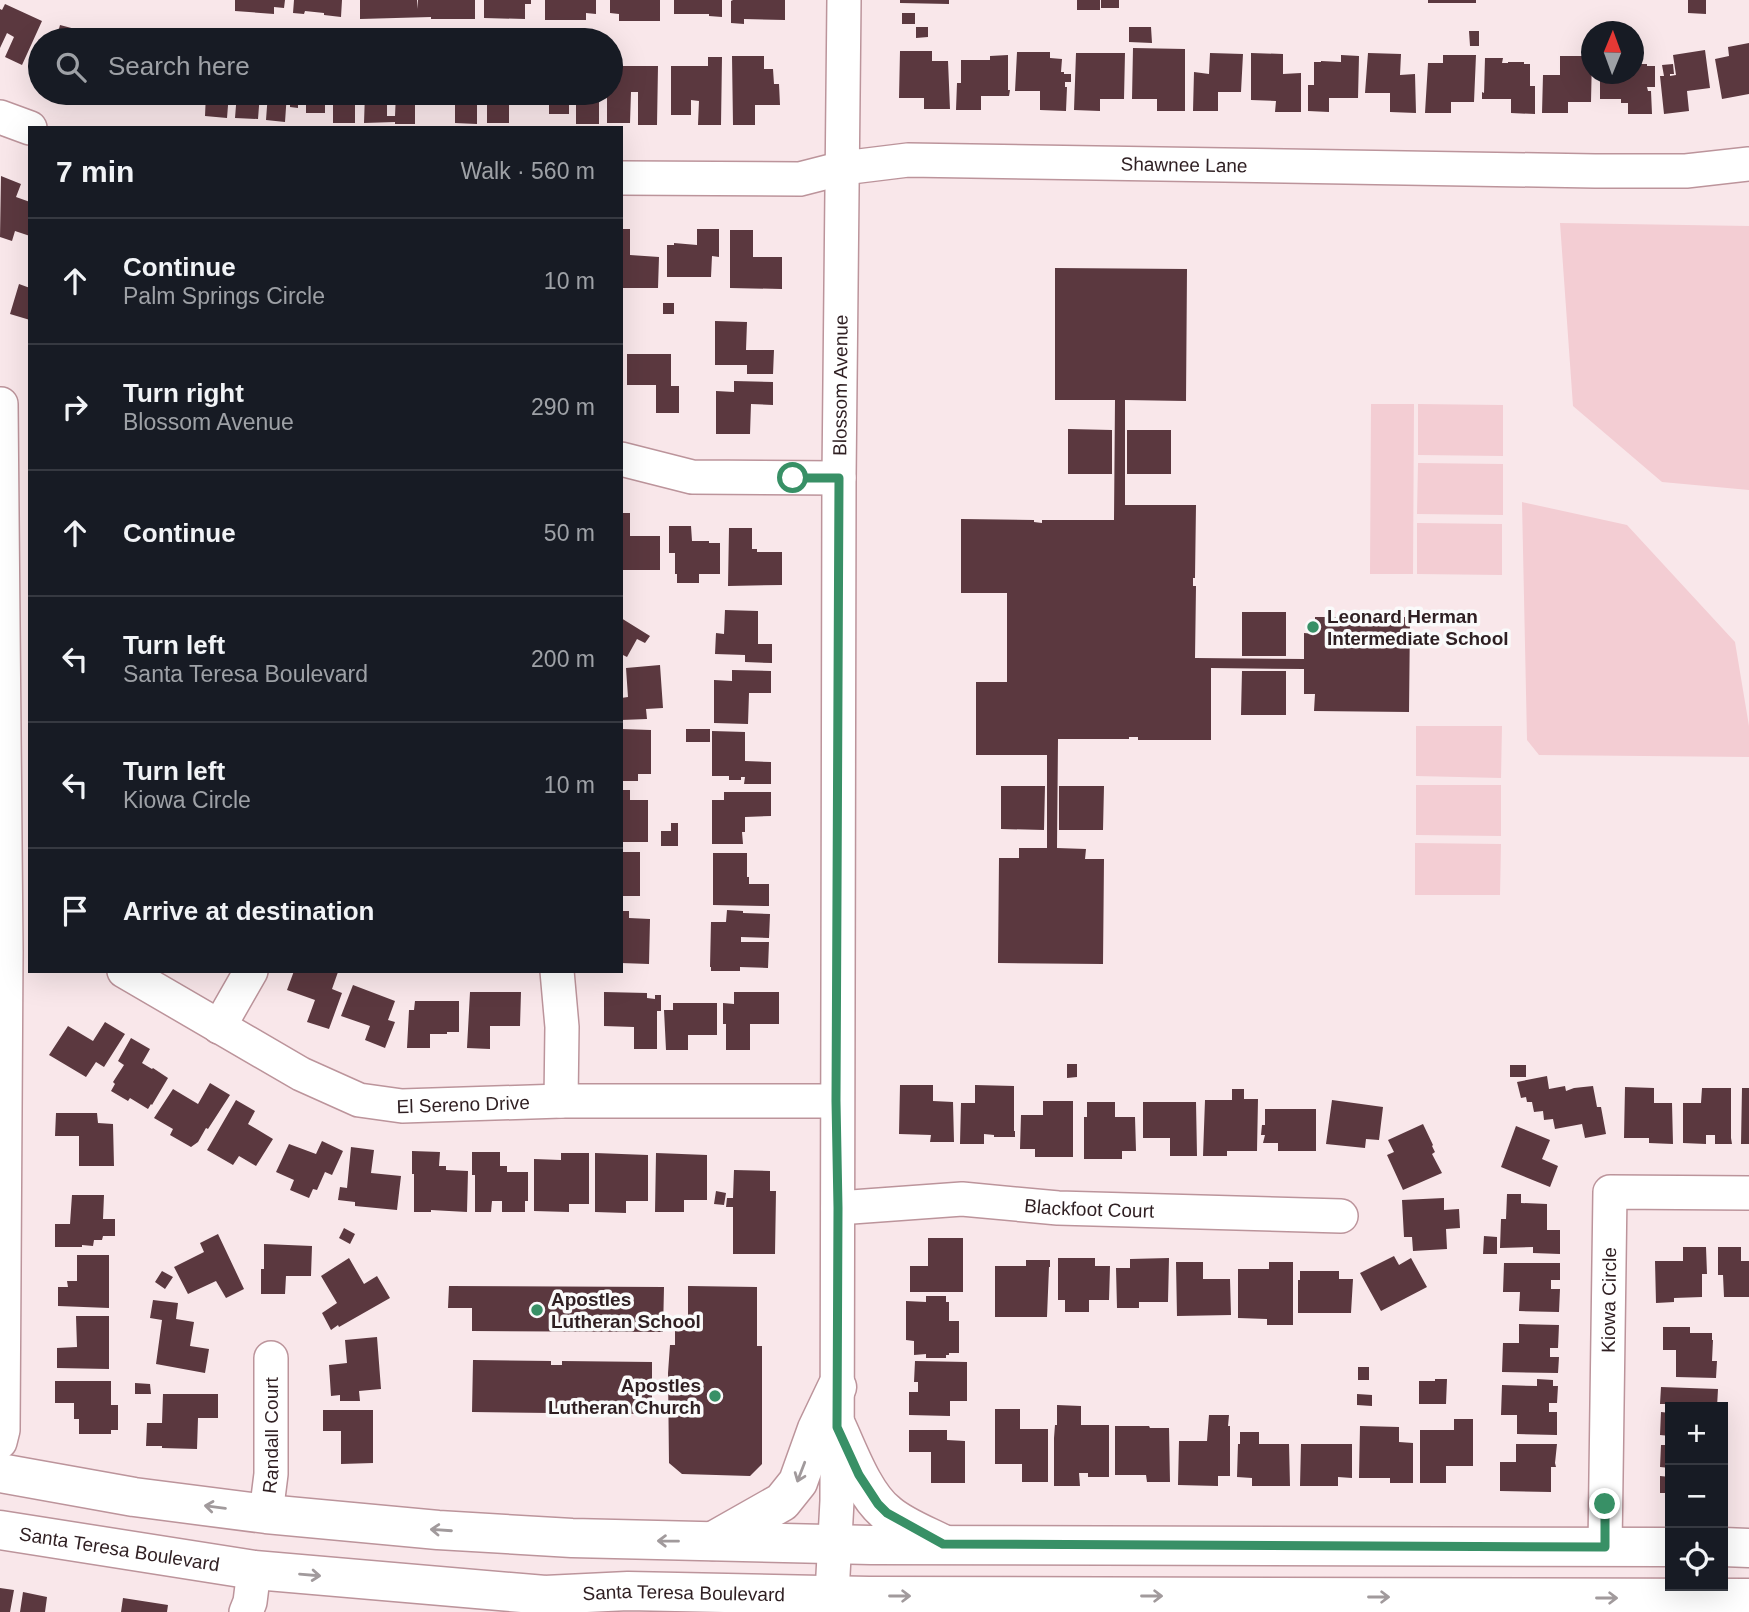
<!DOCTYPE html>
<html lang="en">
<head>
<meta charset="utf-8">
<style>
  :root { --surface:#171b24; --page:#20242c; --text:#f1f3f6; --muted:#9ea1a6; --line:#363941 }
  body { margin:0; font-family:Helvetica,sans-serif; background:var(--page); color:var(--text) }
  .controls { position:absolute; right:21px; bottom:21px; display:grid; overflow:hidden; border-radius:0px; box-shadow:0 7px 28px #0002 }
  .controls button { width:63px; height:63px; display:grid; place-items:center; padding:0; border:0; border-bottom:2px solid var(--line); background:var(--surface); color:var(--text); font:35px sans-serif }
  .compass { position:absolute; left:1581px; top:21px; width:63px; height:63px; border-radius:50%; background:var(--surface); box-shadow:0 7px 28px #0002; rotate:1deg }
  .stop { position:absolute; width:21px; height:21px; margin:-16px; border:5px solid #389066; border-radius:50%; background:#fff }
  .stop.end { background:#389066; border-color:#fff; box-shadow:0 2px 7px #0008 }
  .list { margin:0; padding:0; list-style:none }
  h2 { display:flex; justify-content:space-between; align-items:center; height:91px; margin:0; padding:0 28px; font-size:30px }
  h2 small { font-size:23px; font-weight:400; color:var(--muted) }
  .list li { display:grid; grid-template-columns:46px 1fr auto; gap:21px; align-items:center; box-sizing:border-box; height:126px; padding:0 28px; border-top:2px solid var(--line) }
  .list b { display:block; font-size:26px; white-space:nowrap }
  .list p { margin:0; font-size:23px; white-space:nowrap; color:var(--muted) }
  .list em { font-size:23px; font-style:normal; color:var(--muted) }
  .icon { flex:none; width:38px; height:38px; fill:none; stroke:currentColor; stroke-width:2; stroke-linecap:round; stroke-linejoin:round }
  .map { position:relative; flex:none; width:1749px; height:1612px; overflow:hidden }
  .search { position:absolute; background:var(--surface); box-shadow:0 7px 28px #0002; left:28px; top:28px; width:595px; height:77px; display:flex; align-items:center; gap:18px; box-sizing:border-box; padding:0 24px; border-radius:38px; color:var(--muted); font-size:26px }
  .panel { position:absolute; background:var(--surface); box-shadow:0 7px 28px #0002; left:28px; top:126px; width:595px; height:847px; border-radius:0px }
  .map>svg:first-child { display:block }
  .green { fill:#f3cdd3 }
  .building { fill:#5b383f }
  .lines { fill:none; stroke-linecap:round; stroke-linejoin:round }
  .minor-casing { stroke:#bc949b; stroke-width:36 }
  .major-casing { stroke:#bc949b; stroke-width:41 }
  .minor { stroke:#fff; stroke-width:33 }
  .major { stroke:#fff; stroke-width:38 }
  .oneway { stroke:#a19a9c }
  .route { stroke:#389066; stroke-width:9 }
  .poi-dot { fill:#389066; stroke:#fafafa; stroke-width:2.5 }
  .labels { text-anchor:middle; stroke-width:7; stroke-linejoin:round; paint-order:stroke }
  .street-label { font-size:19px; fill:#2f1f22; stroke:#fafafa }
  .poi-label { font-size:19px; font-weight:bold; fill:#2f1f22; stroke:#fafafa; text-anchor:start }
</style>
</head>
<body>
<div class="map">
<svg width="1749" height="1612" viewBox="0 0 1749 1612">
  <rect width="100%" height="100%" fill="#f9e7ea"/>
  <!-- green -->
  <path class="green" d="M1560 223 1749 226V490L1662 482 1573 406Z
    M1371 404H1414L1413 574H1370Z
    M1418 404 1503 405V456L1418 455Z
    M1418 463 1503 464V515L1417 514Z
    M1522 502 1627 525 1735 642 1749 726V757L1539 755 1527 740Z
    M1417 523 1502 524V575L1417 574Z
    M1416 726H1502L1501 778 1416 776Z
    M1416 785H1501V836L1416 835Z
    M1415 843 1501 844 1500 895H1415Z"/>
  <!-- building -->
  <path class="building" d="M235 0H285L284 8 274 7V14L235 11Z
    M294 0H342L341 17 324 15V13L305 11 304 14 293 13Z
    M360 0H417V9L418 0H475V19H431V17L360 19Z
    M484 0H531V4H525V19L484 18Z
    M545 0H596V14L586 13V20H545Z
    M610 0H660V21H619V14L610 13Z
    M674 0H722V17L709 16V14H674Z
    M733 0H785V20L744 19V24L731 23V1Z
    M900 0H949V4L900 3Z
    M1077 0H1100V10H1077Z
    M1101 0H1119V8H1101Z
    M1428 0H1476V3H1428Z
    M1688 0H1706V14L1688 13Z
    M5 4 42 21 22 65 5 57 14 37 7 33 0 48V9L2 10Z
    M902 13H915V24H902Z
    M60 25 98 35 96 40H56Z
    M916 27H928V37L916 38Z
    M1129 27H1151L1152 43 1129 42Z
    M1469 31H1479V46H1470Z
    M1749 43V94L1722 99 1715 59 1729 56 1728 47Z
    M1133 48 1185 49V111H1157V99H1132Z
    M1705 50 1710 88 1687 91 1689 111 1664 114 1660 76H1664L1662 65 1673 64 1674 74H1670V76L1676 75 1673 55Z
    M900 51H932V61H948L950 109H924V98H899Z
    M1017 52H1050V58L1062 59 1061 72H1064V74H1071V82H1065V87H1067L1066 111 1040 110V91H1015Z
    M1076 53H1125L1124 99H1100V111L1074 110Z
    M1210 53 1243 54 1241 92H1218V111H1193L1194 72 1209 74Z
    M1251 53 1283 54V74L1301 73V112H1275L1276 101 1251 100Z
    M1368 53 1401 54 1400 75 1415 74 1416 113 1390 112V93H1365Z
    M1008 55V90H1010L1009 96H981V110H956L957 83H961V60H990V56Z
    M1341 55 1359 56 1358 98H1329V112L1308 111V85H1314V62H1321V61L1341 62Z
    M1443 55H1476L1474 102H1451V113H1425L1428 63H1443Z
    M732 56H764V69H773L774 84H779L780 105H755V125H733Z
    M1560 56H1592L1591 102H1568V113H1542L1543 75H1560Z
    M708 57H722L721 125H698L699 101 691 100V115H671V66H708Z
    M1485 58H1503L1502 63H1508V62H1524V64H1530V86H1535V114L1511 113V99H1482V92L1484 93Z
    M1634 64H1647V66H1655V87H1647L1648 91H1651L1652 114H1628V103H1621V99H1600V74H1634Z
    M618 66H658L657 125H638V92H631L630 123H607V93H611V73H617Z
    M102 93H126L123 103 101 96Z
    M206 93H229L227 118 205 116Z
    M237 93H260L258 119 235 118Z
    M268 93H287L285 122 266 120Z
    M290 93H298V108L290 107Z
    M306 93H325V113H306Z
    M333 93H355V123H333Z
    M365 93H387V116H395L396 93H415V124H395V122L364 123Z
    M430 93H477V124L455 123V103H429Z
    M487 93H543V98H534V103H509V123H487Z
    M549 93H569V114H549Z
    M576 93H599V124H576Z
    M1 176 21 184 16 197 30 202V236L15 231 12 241 0 237Z
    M621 229H630V255L659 257 658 288H621Z
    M697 229H719V257L712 256 711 277H667V245H674V243L697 245Z
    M730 230H753V257H782V289L730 288Z
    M1055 268 1187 269 1186 401 1125 400V505H1196L1195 578H1193V586H1196L1195 658 1304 659V633L1315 634V617H1410L1409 712 1314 711 1315 694H1304V669L1211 668V740H1138V737H1129V739H1058L1057 848 1086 849 1085 859H1104L1103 964 998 963 999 858H1019V848H1047V755H976V682H1007V593H961V519L1034 520V522L1042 523V520H1114L1115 400H1055Z
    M19 284 30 288V320L10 314Z
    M663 303H674V314H663Z
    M715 321 747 322 746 350H774L773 374H747V365H715Z
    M627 354H671V386H679V413H656V385H627Z
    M734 381 773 382V405L751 404 750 434H716V391L734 392Z
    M1068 429 1112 430V474H1068Z
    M1127 430H1171V474H1127Z
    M621 513H630V536H660V570H621Z
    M669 526H691L692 541H709V543H720V574H699V583H677V574H675V553H669Z
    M729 528H752V549H757V552H782V585L728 586Z
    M725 610 758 611V644H772V663L745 662V655L715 654 716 633 724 634Z
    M1242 612H1286V656H1242Z
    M621 618 650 636 645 643 637 639 627 657 621 654Z
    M660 665 663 708 646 709 647 719 621 720V698L628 697 626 668Z
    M732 670 771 671V693H749L748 724 714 723V680L732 681Z
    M1242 671H1286V715H1241Z
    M621 729 651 730V774H638V781H621Z
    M686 729H710V742H686Z
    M712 731 745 732V761L771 762V784H744L745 777H741V780H729V776H712Z
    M1001 786H1045L1044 830 1001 829Z
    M1059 786H1104L1103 830H1059Z
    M621 790H630V800H648V842H621Z
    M724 792H771V816L745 817V832H742L743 844H712V800H724Z
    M671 823H678V846H661V831H671Z
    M621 852H640V896H621Z
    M713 853H747V877H749V884H769V906L713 905Z
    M727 910 743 911V913L770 914 769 938 741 937V942H769L768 968 740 967V971H711V967H710L711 922H726Z
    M621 911H629V918L650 919 649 964 621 963Z
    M294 971 338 972 332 989 342 993 329 1029 307 1022 315 1000 287 990Z
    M353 985 395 1001 388 1020 395 1022 385 1048 365 1040 370 1026 341 1016Z
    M470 992H521L520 1026H490V1049L467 1048Z
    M604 992 647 993V998L655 999V995H661V1011H657V1049H634V1027L604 1026Z
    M734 992H779V1024H750V1050H726V1024H723V1003L734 1004Z
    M415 1001H459V1032H447V1034H430V1048H407L409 1010H414Z
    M673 1003H717V1035H688V1050H666L664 1010H673Z
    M105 1022 125 1034 104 1067 96 1062 86 1077 49 1055 68 1026 93 1041Z
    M131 1038 150 1049 142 1063 152 1069 153 1068 168 1078 152 1105 151 1104 148 1109 130 1098 128 1101 111 1091 115 1084 113 1082 124 1065 118 1061Z
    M1067 1064H1077V1077L1067 1078Z
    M1510 1065H1526V1077H1510Z
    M1547 1076 1549 1089 1565 1086 1566 1091 1574 1088 1593 1086 1597 1107H1601L1606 1134 1585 1138 1582 1124 1555 1129 1553 1119 1544 1120 1543 1111 1534 1112 1532 1102H1527L1526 1097 1521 1098 1517 1082Z
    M210 1083 230 1095 208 1129 206 1128 198 1142 191 1147 170 1135 173 1129 154 1118 173 1089 198 1104Z
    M900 1085H933V1101L953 1102 954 1142H930L931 1135 899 1134Z
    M975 1085 1014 1086V1131H1015V1137H994V1135L984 1134V1144H960L961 1103H975Z
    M1625 1087 1654 1088V1103H1672L1673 1144 1649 1143V1138H1624Z
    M1702 1088H1731V1138L1732 1144H1715V1135H1706V1144L1683 1143V1103H1701Z
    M1742 1088H1749V1144H1741Z
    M1232 1089H1244V1099H1258L1257 1151H1227V1156H1203L1205 1100H1232Z
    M236 1100 255 1111 248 1124 273 1139 256 1166 239 1156 233 1165 207 1150Z
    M1332 1100 1383 1107 1379 1140 1366 1139 1365 1148 1326 1144Z
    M1043 1101H1073V1157H1035V1149H1020L1021 1115H1043Z
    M1087 1102H1115V1117H1135L1136 1151H1122V1159H1084V1117H1087Z
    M1143 1102H1196L1197 1156H1170V1138H1143Z
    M1265 1109H1316V1151H1278V1143H1263L1265 1135H1261L1262 1125H1265Z
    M56 1113H97L98 1123 113 1124 114 1166H79V1136H55Z
    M1423 1124 1433 1145 1432 1146 1435 1152 1432 1154 1442 1173 1403 1190 1387 1155 1394 1152 1388 1140Z
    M1516 1126 1550 1140 1542 1159 1558 1166 1550 1187 1501 1167Z
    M322 1141 343 1151 332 1175 325 1172 317 1190 313 1189 309 1198 290 1190 294 1180 276 1172 289 1144 316 1154Z
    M351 1147 374 1150 371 1173 401 1176 397 1210 355 1206V1202L338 1200 340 1187 347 1188Z
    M412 1151 440 1152 439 1166H446V1170L468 1171 467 1212 431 1210V1212H414V1174H412Z
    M472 1152H500V1166H507V1172H528V1201H525V1212H502V1201H492L491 1212H475V1175H472Z
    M561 1153H589V1204H569V1212L534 1211V1159L561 1160Z
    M595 1153 648 1155V1201H626V1213L595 1212Z
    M656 1153 707 1155V1200H684V1212H655Z
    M734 1170 770 1171V1191H776L775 1254H733V1207H726L727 1198H733Z
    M716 1191 726 1193 724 1205 714 1204Z
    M1507 1194H1521V1203L1547 1204V1230H1560V1254L1533 1253V1247L1500 1248 1501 1219H1506Z
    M72 1195H104L103 1219H115V1236H103L102 1240H94L93 1246 82 1245V1247H55V1224H70Z
    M1444 1198V1210L1459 1209 1460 1228 1446 1229 1447 1249 1413 1251 1412 1237H1404L1402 1200Z
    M344 1228 355 1234 350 1244 339 1238Z
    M218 1234 244 1289 226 1298 216 1281 188 1294 174 1267 204 1252 200 1243Z
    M1484 1236 1497 1237V1254H1483Z
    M928 1238H963V1292H910V1266H928Z
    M264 1244 312 1246 311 1276H286L285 1294H261V1269H264Z
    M1683 1247H1706L1707 1274H1702V1297L1674 1298V1302L1656 1303 1655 1261H1683Z
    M1718 1247H1741V1261H1749V1297H1724L1723 1275H1718Z
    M77 1255H109V1308L58 1306V1287H68L67 1281H77Z
    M1394 1256 1399 1265 1411 1258 1427 1287 1381 1311 1360 1273Z
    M349 1258 364 1284 377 1276 390 1298 339 1327 338 1325 331 1330 322 1313 337 1303 321 1276Z
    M1058 1258H1095V1266H1110L1109 1300H1089V1312H1065V1300H1058Z
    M1169 1258 1168 1302H1139V1308H1117L1116 1268H1130V1259Z
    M1026 1260H1050V1267H1049L1047 1317H995V1266H1026Z
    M1176 1262H1203V1279H1230L1231 1315 1177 1316Z
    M1269 1262H1293V1325H1267V1319L1238 1318V1269H1269Z
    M1504 1263H1560V1280H1551V1289H1560L1559 1312 1519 1311 1520 1292H1503Z
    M162 1271 173 1277 165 1289 155 1282Z
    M1300 1271H1339V1279H1353L1351 1313H1298V1280H1300Z
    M449 1286 664 1287 663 1332 472 1331V1308H448Z
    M688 1286 757 1287V1346H762V1464L750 1476 682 1474 669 1463 668 1373 670 1345H675V1329L688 1328Z
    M926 1296H946V1302H949V1321H959V1353H949V1355H946V1358H926V1354L914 1355V1341L906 1340V1301L926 1302Z
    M153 1300 178 1303 176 1319 194 1322 190 1346 209 1349 205 1373 156 1364 162 1320 150 1318Z
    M76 1316H109V1369L57 1368V1348L77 1347Z
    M1519 1324 1559 1325 1558 1348H1550V1357H1559L1558 1373 1502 1372 1503 1343H1519Z
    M1663 1327H1690V1333H1712V1340H1713L1712 1361H1717L1716 1378 1676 1377V1350H1663Z
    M377 1337 381 1389 359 1391 360 1401H340V1395L331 1396 329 1365 347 1363 345 1340Z
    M473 1360 551 1361V1365H562V1361L652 1362V1414L562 1413V1409H551V1413L472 1412Z
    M915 1361 967 1362V1401H950V1416L909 1415V1392H918V1382H914Z
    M1358 1367H1369V1380H1358Z
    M1435 1379H1447L1446 1404H1419V1381H1435Z
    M1537 1379 1553 1380V1386H1558L1557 1403H1549V1412H1557V1435L1517 1434V1415H1501L1502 1385 1537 1386Z
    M55 1381H111V1405H118V1430H111V1434H79V1419H74V1403H55Z
    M135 1383 150 1384 151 1394H135Z
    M1661 1387 1718 1389 1717 1407H1669V1404H1660Z
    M163 1394H218V1418H198L197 1449 162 1448V1446H146L147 1423H162Z
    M1357 1394 1372 1395V1406L1357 1405Z
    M1057 1405 1081 1406V1425H1109V1477H1088V1473H1079L1080 1486H1054V1438L1055 1425H1057Z
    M995 1409H1020V1429H1048V1482H1022V1464H995Z
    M323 1410H373V1463L341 1464V1431H323Z
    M1661 1412 1670 1413V1436L1660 1435Z
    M1209 1415H1229L1228 1426H1230V1476H1218V1486L1178 1485 1179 1441H1207Z
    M1454 1419H1473V1466H1446V1483H1420V1430H1454Z
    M1115 1426H1149L1150 1428H1169L1170 1482H1147L1146 1475H1115Z
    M1360 1426 1399 1427V1442L1413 1443V1483H1390V1478H1359Z
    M909 1430H947V1440L965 1441V1483H931V1452H909Z
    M1240 1432H1259V1444H1289L1290 1486H1252V1478L1237 1477 1238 1444H1240Z
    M1301 1444H1352V1478L1338 1477V1486H1300Z
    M1516 1444H1557L1555 1463 1556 1467H1551V1492L1500 1491V1462H1516Z
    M1661 1445H1670V1468L1660 1467Z
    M1660 1476 1670 1477V1493H1660Z
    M0 1588 14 1590 10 1612H0Z
    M23 1592 47 1597 45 1612H20Z
    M123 1598 168 1605 167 1612H121Z"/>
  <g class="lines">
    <defs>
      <g id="minor">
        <path d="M0 117 30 128"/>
        <path id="s1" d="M621 178 800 179 843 168 908 160 1595 171H1686L1749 164"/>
        <path d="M0 404H1L6 951 3 1430 0 1442"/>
        <path d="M621 459 692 477 839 478"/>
        <path id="s2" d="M124 971 301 1074 359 1100 402 1106 561 1101H837"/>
        <path d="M557 971 562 1027 561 1101"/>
        <path d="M219 1027 251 971"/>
        <path id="s3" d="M838 1208 962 1199 1058 1208 1341 1216"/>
        <path id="s4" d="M266 1514 271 1474V1358"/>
        <path id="s5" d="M1605 1547 1610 1192 1749 1193"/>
        <path d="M246 1612 250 1602 254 1570"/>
        <path id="s6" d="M831 1612 837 1501 839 478 844 0"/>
      </g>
      <g id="major">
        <path d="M837 1427C849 1453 864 1495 887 1513 902 1526 923 1534 941 1543"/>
        <path d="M0 1473 134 1497 266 1514 438 1530 572 1538 871 1545 1670 1547"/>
        <path id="s7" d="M0 1530 254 1570 545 1595 628 1591 869 1596 1749 1598"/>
        <path d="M713 1541 782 1502 798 1482 817 1429 837 1387"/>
        <path d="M1723 1547 1749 1548"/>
      </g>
    </defs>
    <!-- minor casing -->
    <use href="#minor" class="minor-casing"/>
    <!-- major casing -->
    <use href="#major" class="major-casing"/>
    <!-- minor -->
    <use href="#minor" class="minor"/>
    <!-- major -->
    <use href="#major" class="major"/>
  </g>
  <!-- one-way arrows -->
  <defs><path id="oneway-shaft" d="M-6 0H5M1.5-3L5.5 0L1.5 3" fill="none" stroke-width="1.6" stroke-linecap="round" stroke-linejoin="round" transform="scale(1.75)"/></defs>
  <g class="oneway">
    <use href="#oneway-shaft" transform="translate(801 1472) rotate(111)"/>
    <use href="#oneway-shaft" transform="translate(215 1507) rotate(-173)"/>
    <use href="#oneway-shaft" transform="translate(441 1530) rotate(-176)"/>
    <use href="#oneway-shaft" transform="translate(668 1541) rotate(-179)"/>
    <use href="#oneway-shaft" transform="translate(310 1575) rotate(5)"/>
    <use href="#oneway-shaft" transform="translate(900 1596)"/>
    <use href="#oneway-shaft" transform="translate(1152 1596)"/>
    <use href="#oneway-shaft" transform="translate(1379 1597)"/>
    <use href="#oneway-shaft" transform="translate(1607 1598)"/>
  </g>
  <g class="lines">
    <!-- route -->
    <path class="route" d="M793 478H839L836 1101 838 1208 837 1427 859 1475 878 1504 887 1513 943 1544 1605 1547V1504"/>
  </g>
  <!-- markers -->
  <g class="poi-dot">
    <circle cx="1313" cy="627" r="7"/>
    <circle cx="537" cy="1310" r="7"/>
    <circle cx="715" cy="1396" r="7"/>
  </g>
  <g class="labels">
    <!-- street labels -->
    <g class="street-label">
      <text dy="7" stroke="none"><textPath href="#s1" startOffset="565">Shawnee Lane</textPath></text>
      <text dy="7" stroke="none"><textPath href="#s6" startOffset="1227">Blossom Avenue</textPath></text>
      <text dy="7" stroke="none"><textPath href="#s2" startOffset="373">El Sereno Drive</textPath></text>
      <text dy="7" stroke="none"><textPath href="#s3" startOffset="252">Blackfoot Court</textPath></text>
      <text dy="7" stroke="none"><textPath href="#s5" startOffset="247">Kiowa Circle</textPath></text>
      <text dy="7" stroke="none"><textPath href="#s4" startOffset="79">Randall Court</textPath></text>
      <text dy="7" stroke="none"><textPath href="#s7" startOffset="121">Santa Teresa Boulevard</textPath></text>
      <text dy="7" stroke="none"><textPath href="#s7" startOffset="688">Santa Teresa Boulevard</textPath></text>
    </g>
    <!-- poi labels -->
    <g class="poi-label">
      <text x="1327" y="623">Leonard Herman<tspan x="1327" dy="22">Intermediate School</tspan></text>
      <text x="551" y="1306">Apostles<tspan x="551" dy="22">Lutheran School</tspan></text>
      <text x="701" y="1392" text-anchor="end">Apostles<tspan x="701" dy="22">Lutheran Church</tspan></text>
    </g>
  </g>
</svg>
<div class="controls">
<button>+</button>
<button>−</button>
<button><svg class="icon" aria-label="locate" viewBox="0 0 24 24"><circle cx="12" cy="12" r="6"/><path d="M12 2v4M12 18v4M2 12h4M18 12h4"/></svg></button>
</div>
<svg class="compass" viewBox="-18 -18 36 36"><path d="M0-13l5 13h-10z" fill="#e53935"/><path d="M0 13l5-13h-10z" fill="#9ea1a6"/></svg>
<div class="stop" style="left:793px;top:478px"></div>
<div class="stop end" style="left:1605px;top:1504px"></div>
<div class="search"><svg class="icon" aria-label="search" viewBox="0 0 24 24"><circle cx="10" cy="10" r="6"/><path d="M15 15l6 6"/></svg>Search here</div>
<section class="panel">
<h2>7 min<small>Walk · 560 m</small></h2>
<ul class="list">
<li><svg class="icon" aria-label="ahead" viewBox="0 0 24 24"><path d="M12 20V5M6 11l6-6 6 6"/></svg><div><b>Continue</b><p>Palm Springs Circle</p></div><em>10 m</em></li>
<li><svg class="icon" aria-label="right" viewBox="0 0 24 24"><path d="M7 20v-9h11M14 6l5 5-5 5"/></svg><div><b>Turn right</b><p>Blossom Avenue</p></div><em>290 m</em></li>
<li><svg class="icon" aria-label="ahead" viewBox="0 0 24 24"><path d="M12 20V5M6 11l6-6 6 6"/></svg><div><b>Continue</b></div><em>50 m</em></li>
<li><svg class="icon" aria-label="left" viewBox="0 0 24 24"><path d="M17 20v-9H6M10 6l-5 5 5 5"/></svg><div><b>Turn left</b><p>Santa Teresa Boulevard</p></div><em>200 m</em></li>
<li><svg class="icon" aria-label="left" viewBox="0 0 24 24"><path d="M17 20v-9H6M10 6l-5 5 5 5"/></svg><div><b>Turn left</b><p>Kiowa Circle</p></div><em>10 m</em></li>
<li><svg class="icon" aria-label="arrive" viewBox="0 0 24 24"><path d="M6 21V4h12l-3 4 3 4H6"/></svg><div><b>Arrive at destination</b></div></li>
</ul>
</section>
</div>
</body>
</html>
